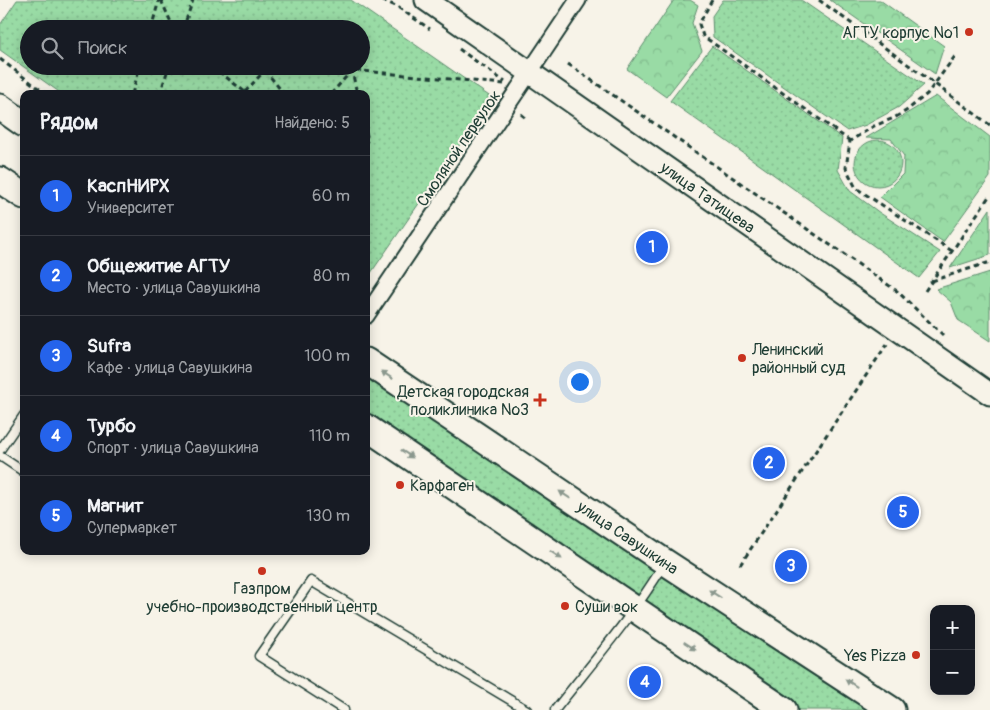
<!DOCTYPE html>
<html lang="ru">
<head>
<meta charset="utf-8">
<style>
  :root { --surface:#171b24; --page:#20242c; --text:#f1f3f6; --muted:#9ea1a6; --line:#363941; --accent:#2563eb }
  body { margin:0; font-family:Pangolin,sans-serif; background:var(--page); color:var(--text) }
  .controls { position:absolute; right:15px; bottom:15px; display:grid; overflow:hidden; border-radius:10px; box-shadow:0 2px 12px #0003 }
  .controls button { width:45px; height:45px; display:grid; place-items:center; padding:0; border:0; border-bottom:1px solid var(--line); background:var(--surface); color:var(--text); font:25px sans-serif }
  .you { position:absolute; left:579px; top:381px; width:18px; height:18px; margin:-12px; border:4px solid #fff; border-radius:50%; background:#1a73e8; box-shadow:0 0 0 8px #1a73e833 }
  .badge { display:grid; place-items:center; width:32px; height:32px; border-radius:50%; background:var(--accent); color:#fff; font-size:16px; font-weight:700 }
  .pin { position:absolute; translate:-50% -50%; border:2px solid #fff; box-shadow:0 1px 5px #0006 }
  .list { margin:0; padding:0; list-style:none }
  h2 { display:flex; justify-content:space-between; align-items:center; height:65px; margin:0; padding:0 20px; font-size:21px }
  h2 small { font-size:16px; font-weight:400; color:var(--muted) }
  .list li { display:grid; grid-template-columns:32px 1fr auto; gap:15px; align-items:center; box-sizing:border-box; height:80px; padding:0 20px; border-top:1px solid var(--line) }
  .list b { display:block; font-size:19px; white-space:nowrap }
  .list p { margin:0; font-size:16px; white-space:nowrap; color:var(--muted) }
  .list em { font-size:16px; font-style:normal; color:var(--muted) }
  .icon { flex:none; width:28px; height:28px; fill:none; stroke:currentColor; stroke-width:2; stroke-linecap:round; stroke-linejoin:round }
  .map { position:relative; flex:none; width:990px; height:710px; overflow:hidden }
  .search { position:absolute; background:var(--surface); box-shadow:0 2px 12px #0003; left:20px; top:20px; width:350px; height:55px; display:flex; align-items:center; gap:12px; box-sizing:border-box; padding:0 18px; border-radius:28px; color:var(--muted); font-size:19px }
  .panel { position:absolute; background:var(--surface); box-shadow:0 2px 12px #0003; left:20px; top:90px; width:350px; height:465px; border-radius:10px }
  .map>svg:first-child { display:block }
  .grass { fill:url(#grass-dots); stroke:#5c8c6c; fill-rule:evenodd }
  .forest { fill:url(#forest-crowns); stroke:#5c8c6c }
  .lines { fill:none; stroke-linecap:round; stroke-linejoin:round }
  .service-casing { stroke:#1f3d34; stroke-width:11 }
  .minor-casing { stroke:#1f3d34; stroke-width:19 }
  .secondary-casing { stroke:#1f3d34; stroke-width:25 }
  .trunk-casing { stroke:#1f3d34; stroke-width:29 }
  .path { stroke:#1f3d34; stroke-width:3; stroke-dasharray:5 4; stroke-linecap:butt }
  .service { stroke:#f7f3e8; stroke-width:8 }
  .minor { stroke:#f7f3e8; stroke-width:15 }
  .secondary { stroke:#f7f3e8; stroke-width:21 }
  .trunk { stroke:#f7f3e8; stroke-width:25 }
  .oneway { fill:#8b988e }
  .poi-dot { fill:#c8321e; stroke:#f7f3e8; stroke-width:2 }
  .labels { text-anchor:middle; stroke-width:4; stroke-linejoin:round; paint-order:stroke }
  .poi-label { font-size:16px; fill:#1f3d34; stroke:#f7f3e8; text-anchor:end }
  .street-label { font-size:16px; fill:#1f3d34; stroke:#f7f3e8 }
</style>
</head>
<body>
<div class="map">
<svg width="990" height="710" viewBox="0 0 990 710">
  <defs>
    <pattern id="grass-dots" width="8" height="8" patternUnits="userSpaceOnUse" patternTransform="scale(1.25)"><rect width="8" height="8" fill="#99dba5"/><path d="M2 2h.1M6 6h.1" fill="none" stroke="#83bd8f" stroke-width="1.8" stroke-linecap="round"/></pattern>
    <pattern id="forest-crowns" width="20" height="18" patternUnits="userSpaceOnUse" patternTransform="scale(1.25)"><rect width="20" height="18" fill="#99dba5"/><path d="M2 6a3 3 0 1 1 6 0M12 15a3 3 0 1 1 6 0" fill="none" stroke="#83bd8f"/></pattern>
  </defs>
  <rect width="100%" height="100%" fill="#f7f3e8"/>
  <filter id="ink" filterUnits="userSpaceOnUse"><feTurbulence type="fractalNoise" baseFrequency=".02" numOctaves="2"/><feDisplacementMap in="SourceGraphic" scale="10" xChannelSelector="R" yChannelSelector="G"/><feConvolveMatrix kernelMatrix="1 2 1 2 8 2 1 2 1" color-interpolation-filters="sRGB"/></filter>
  <g filter="url(#ink)">
    <!-- grass -->
    <path class="grass" d="M17 0H351L492 98 366 280V94H62L0 50V25ZM29 29H361V66H29Z
      M723 0H801L924 85 899 107 866 125 847 131 713 37 712 16Z
      M712 46 842 138 838 170 850 191 880 213 940 252 919 278 670 101Z
      M855 163a23 23 0 1 1 46 0a23 23 0 1 1-46 0Z
      M366 372 877 710H791L366 419Z"/>
    <!-- forest -->
    <path class="forest" d="M674 0H690L698 5 692 23 702 51 666 97 627 69Z
      M830 0H880L944 46 935 74Z
      M936 96 990 137V177L943 242 880 197 903 174 904 156 891 139 866 138Z
      M990 209V255L950 268Z
      M990 272V341L958 320 951 302 936 289Z"/>
    <g class="lines">
      <defs>
        <path id="service" d="M0 450 24 415
          M0 456 24 472
          M344 710 259 656 311 581 527 710
          M555 710C592 663 632 617 663 566"/>
        <path id="minor" d="M366 316 578 0"/>
        <path id="secondary" d="M426 0 990 394"/>
        <path id="trunk" d="M0 107 24 124
          M0 180 24 196
          M366 361 665 562 892 710
          M366 427 784 710"/>
      </defs>
      <!-- service casing -->
      <use href="#service" class="service-casing"/>
      <!-- minor casing -->
      <use href="#minor" class="minor-casing"/>
      <!-- secondary casing -->
      <use href="#secondary" class="secondary-casing"/>
      <!-- trunk casing -->
      <use href="#trunk" class="trunk-casing"/>
      <!-- path -->
      <path class="path" d="M161 0 174 29
        M382 0 396 6 430 29
        M712 0 699 24 703 36 850 141
        M819 0 935 84 990 125
        M151 29 159 0
        M183 29 193 0
        M459 49 505 82
        M0 59 46 94
        M568 64 897 291 943 335
        M212 66 245 92V94
        M342 66 352 70 357 94
        M265 70 284 94
        M245 92 265 70 274 66
        M132 94 140 66
        M160 94 169 66
        M331 94 352 70 504 84
        M521 114 527 119
        M366 132 368 140 366 142
        M952 251 856 188 846 168 850 141 874 126 894 118 906 111 927 94 956 55
        M932 281 990 262
        M925 291 990 195
        M740 565 887 344"/>
      <!-- service -->
      <use href="#service" class="service"/>
      <!-- minor -->
      <use href="#minor" class="minor"/>
      <!-- secondary -->
      <use href="#secondary" class="secondary"/>
      <!-- trunk -->
      <use href="#trunk" class="trunk"/>
    </g>
    <!-- one-way arrows -->
    <defs><path id="oneway-solid" d="M-6-.8H1V-3.2L6.5 0L1 3.2V.8H-6Z" transform="scale(1.25)"/></defs>
    <g class="oneway">
      <use href="#oneway-solid" transform="translate(387 375) rotate(-146)"/>
      <use href="#oneway-solid" transform="translate(407 454) rotate(34)"/>
      <use href="#oneway-solid" transform="translate(565 495) rotate(-146)"/>
      <use href="#oneway-solid" transform="translate(556 555) rotate(34)"/>
      <use href="#oneway-solid" transform="translate(715 594) rotate(-147)"/>
      <use href="#oneway-solid" transform="translate(690 646) rotate(34)"/>
      <use href="#oneway-solid" transform="translate(851 683) rotate(-147)"/>
    </g>
  </g>
  <!-- markers -->
  <g class="poi-dot">
    <circle cx="969" cy="32" r="5"/>
    <circle cx="742" cy="358" r="5"/>
    <path d="M537.5 392.5h5v5h5v5h-5v5h-5v-5h-5v-5h5z"/>
    <circle cx="400" cy="485" r="5"/>
    <circle cx="262" cy="571" r="5"/>
    <circle cx="565" cy="606" r="5"/>
    <circle cx="916" cy="655" r="5"/>
  </g>
  <g class="labels">
    <!-- poi labels -->
    <g class="poi-label">
      <text x="959" y="38">АГТУ корпус №1</text>
      <text x="752" y="355" text-anchor="start">Ленинский<tspan x="752" dy="18">районный суд</tspan></text>
      <text x="529" y="397">Детская городская<tspan x="529" dy="18">поликлиника №3</tspan></text>
      <text x="410" y="491" text-anchor="start">Карфаген</text>
      <text x="262" y="594" text-anchor="middle">Газпром<tspan x="262" dy="18">учебно-производственный центр</tspan></text>
      <text x="575" y="612" text-anchor="start">Суши вок</text>
      <text x="906" y="661">Yes Pizza</text>
    </g>
    <!-- street labels -->
    <g class="street-label">
      <text transform="translate(458 148) rotate(-56)" y="6">Смоляной переулок</text>
      <text transform="translate(708 197) rotate(35)" y="6">улица Татищева</text>
      <text transform="translate(628 537) rotate(34)" y="6">улица Савушкина</text>
    </g>
  </g>
</svg>
<div class="controls">
<button>+</button>
<button>−</button>
</div>
<div class="you"></div>
<div class="pin badge" style="left:652px;top:247px">1</div>
<div class="pin badge" style="left:769px;top:463px">2</div>
<div class="pin badge" style="left:791px;top:566px">3</div>
<div class="pin badge" style="left:645px;top:682px">4</div>
<div class="pin badge" style="left:903px;top:512px">5</div>
<div class="search"><svg class="icon" aria-label="search" viewBox="0 0 24 24"><circle cx="10" cy="10" r="6"/><path d="M15 15l6 6"/></svg>Поиск</div>
<section class="panel">
<h2>Рядом<small>Найдено: 5</small></h2>
<ul class="list">
<li><span class="badge">1</span><div><b>КаспНИРХ</b><p>Университет</p></div><em>60 m</em></li>
<li><span class="badge">2</span><div><b>Общежитие АГТУ</b><p>Место · улица Савушкина</p></div><em>80 m</em></li>
<li><span class="badge">3</span><div><b>Sufra</b><p>Кафе · улица Савушкина</p></div><em>100 m</em></li>
<li><span class="badge">4</span><div><b>Турбо</b><p>Спорт · улица Савушкина</p></div><em>110 m</em></li>
<li><span class="badge">5</span><div><b>Магнит</b><p>Супермаркет</p></div><em>130 m</em></li>
</ul>
</section>
</div>
</body>
</html>
